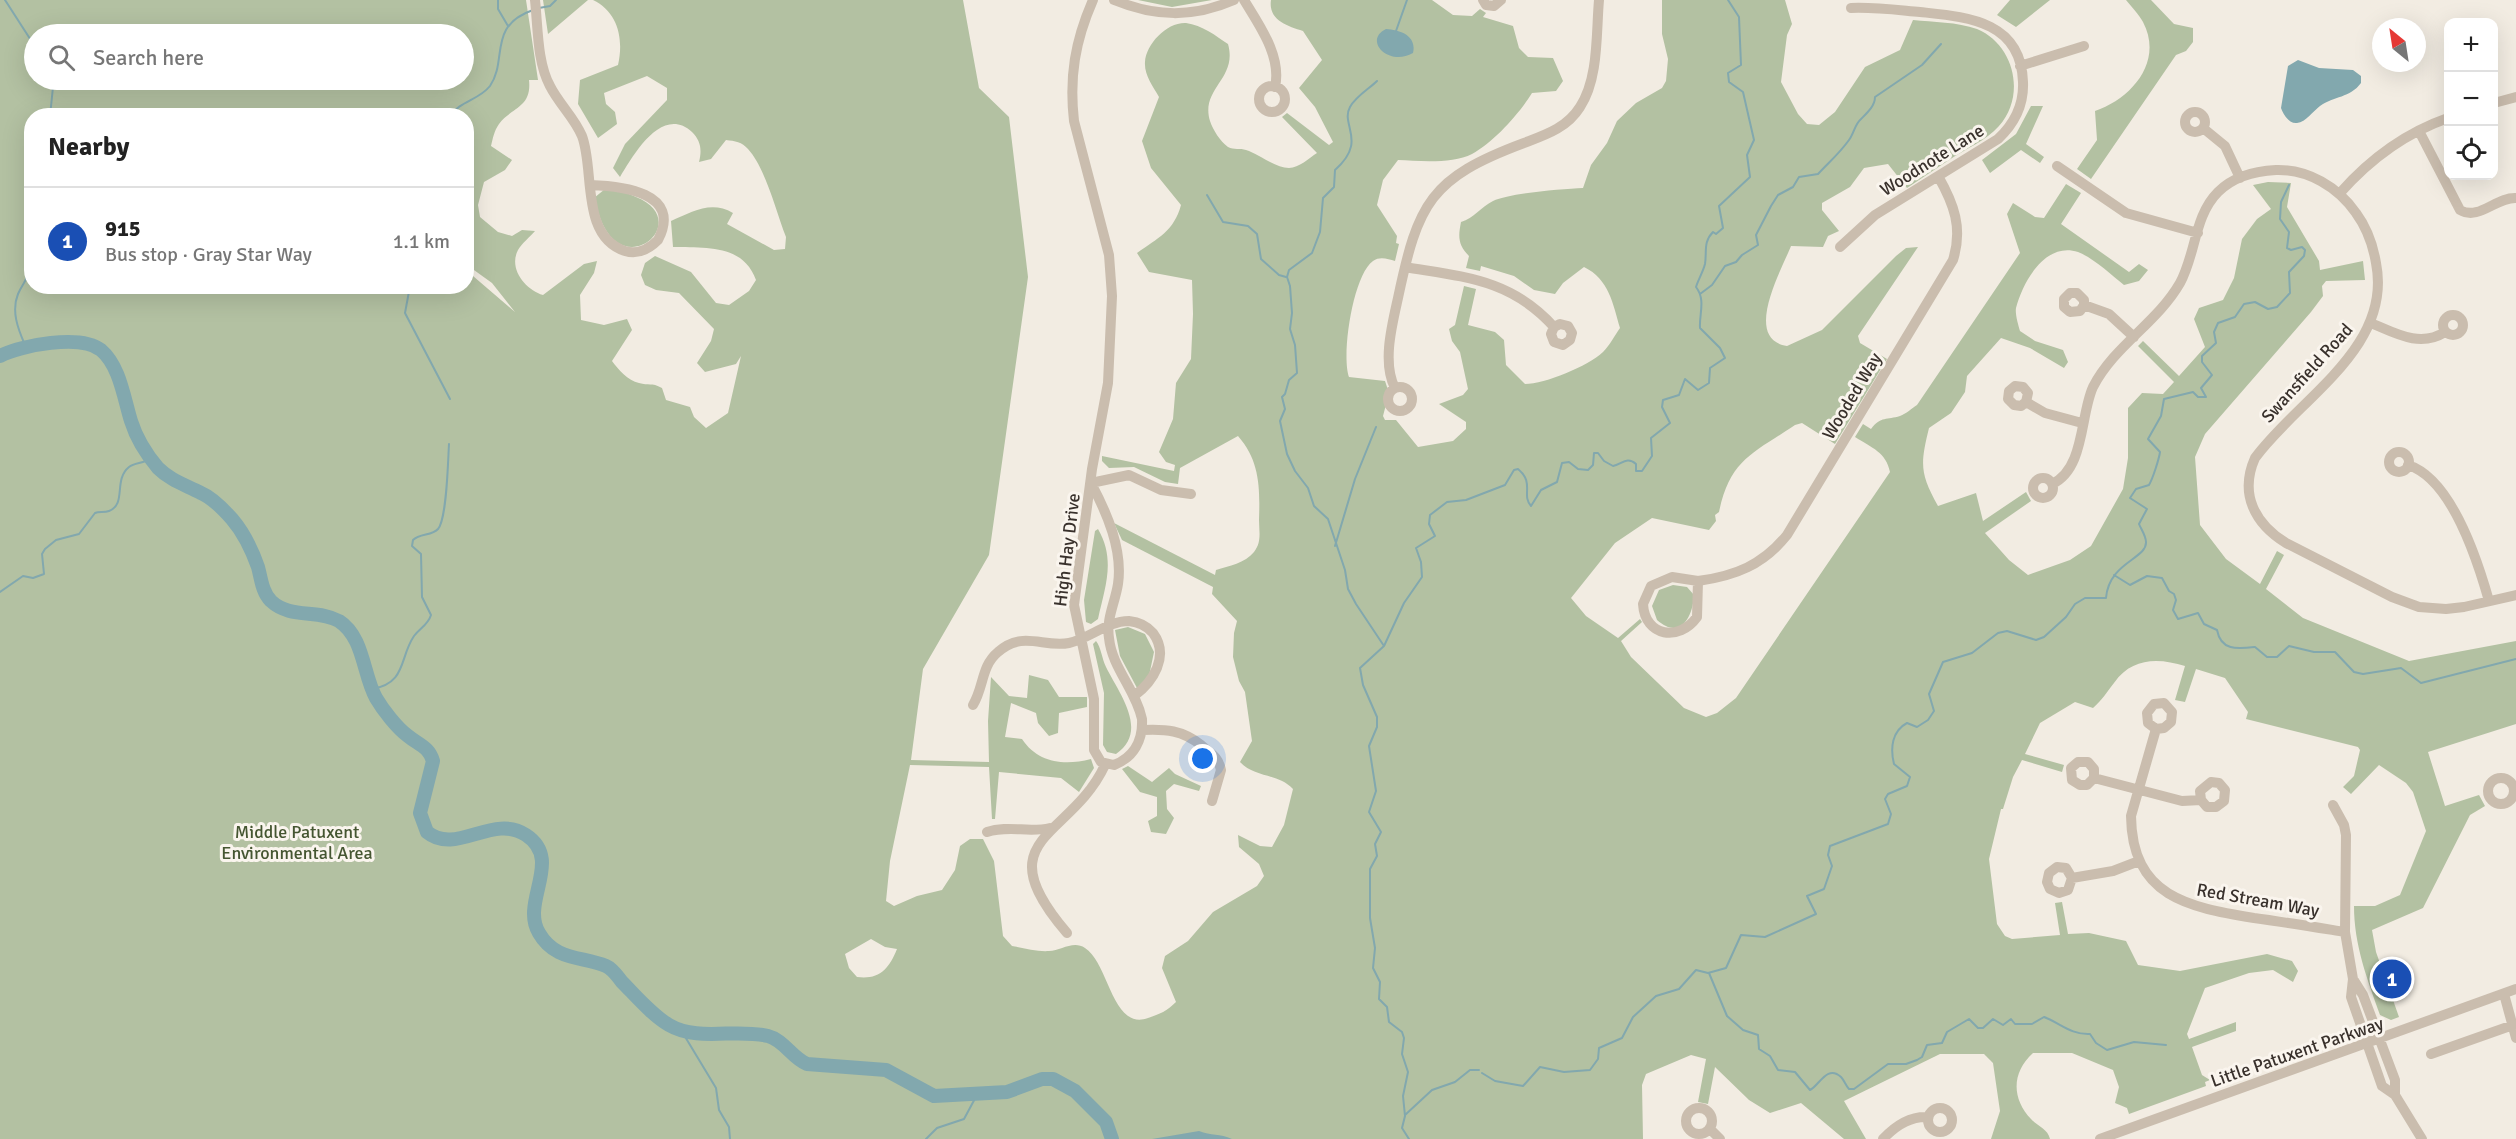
<!DOCTYPE html>
<html lang="en">
<head>
<meta charset="utf-8">
<style>
  :root { --surface:#fff; --page:#f6f6f6; --text:#222; --muted:#767676; --line:#e0e0e0; --accent:#111827 }
  body { margin:0; font-family:Signika,sans-serif; background:var(--page); color:var(--text) }
  .controls { position:absolute; right:18px; top:18px; display:grid; overflow:hidden; border-radius:12px; box-shadow:0 6px 24px #0002 }
  .controls button { width:54px; height:54px; display:grid; place-items:center; padding:0; border:0; border-bottom:2px solid var(--line); background:var(--surface); color:var(--text); font:30px sans-serif }
  .compass { position:absolute; left:2372px; top:18px; width:54px; height:54px; border-radius:50%; background:var(--surface); box-shadow:0 6px 24px #0002; rotate:330deg }
  .you { position:absolute; left:1203px; top:759px; width:21px; height:21px; margin:-15px; border:4px solid #fff; border-radius:50%; background:#1a73e8; box-shadow:0 0 0 9px #1a73e833 }
  .badge { display:grid; place-items:center; width:39px; height:39px; border-radius:50%; background:var(--accent); color:#fff; font-size:20px; font-weight:700 }
  .pin { position:absolute; translate:-50% -50%; border:3px solid #fff; box-shadow:0 2px 6px #0006 }
  .list { margin:0; padding:0; list-style:none }
  h2 { display:flex; justify-content:space-between; align-items:center; height:78px; margin:0; padding:0 24px; font-size:26px }
  h2 small { font-size:20px; font-weight:400; color:var(--muted) }
  .list li { display:grid; grid-template-columns:39px 1fr auto; gap:18px; align-items:center; box-sizing:border-box; height:108px; padding:0 24px; border-top:2px solid var(--line) }
  .list b { display:block; font-size:22px; white-space:nowrap }
  .list p { margin:0; font-size:20px; white-space:nowrap; color:var(--muted) }
  .list em { font-size:20px; font-style:normal; color:var(--muted) }
  .icon { flex:none; width:33px; height:33px; fill:none; stroke:currentColor; stroke-width:2; stroke-linecap:round; stroke-linejoin:round }
  .map { position:relative; flex:none; width:2516px; height:1139px; overflow:hidden }
  .search { position:absolute; background:var(--surface); box-shadow:0 6px 24px #0002; left:24px; top:24px; width:450px; height:66px; display:flex; align-items:center; gap:15px; box-sizing:border-box; padding:0 21px; border-radius:33px; color:var(--muted); font-size:22px }
  .panel { position:absolute; background:var(--surface); box-shadow:0 6px 24px #0002; left:24px; top:108px; width:450px; height:186px; border-radius:24px }
  .map>svg:first-child { display:block }
  .green { fill:#b3c1a2; fill-rule:evenodd }
  .water { fill:#82a8ae }
  .lines { fill:none; stroke-linecap:round; stroke-linejoin:round }
  .stream { stroke:#82a8ae; stroke-width:2 }
  .river { stroke:#82a8ae; stroke-width:14 }
  .minor { stroke:#cabdae; stroke-width:10 }
  .labels { text-anchor:middle; stroke-width:6; stroke-linejoin:round; paint-order:stroke }
  .street-label { font-size:18px; fill:#39312c; stroke:#faf5ee }
  .park-label { font-size:18px; fill:#455631; stroke:#faf5ee }
</style>
</head>
<body>
<div class="map">
<svg width="2516" height="1139" viewBox="0 0 2516 1139">
  <rect width="100%" height="100%" fill="#f2ece2"/>
  <!-- green -->
  <path class="green" d="M0 0H526L538 80H529C532 108 512 107 499 124 494 131 493 138 491 146L512 160 505 170 484 182 478 205 480 217 498 232 512 236 522 230 535 231C530 237 522 243 518 250 508 269 526 290 543 295L584 264 597 261 594 273 580 295 581 320 604 325 627 319 632 330 612 361C618 369 628 381 639 383 649 386 651 382 662 388L666 400 690 407 694 417 706 428 728 413 741 356 736 364 705 372 697 363 711 341 714 329 679 293 656 290 645 285 641 275 645 263 655 256 691 272 716 303 729 305 749 291 756 280C743 244 706 248 673 247L671 221C692 212 711 200 733 213L727 224 774 250 785 249 786 237C776 212 766 169 748 149 742 142 735 141 726 140L711 159 699 162C702 150 701 141 692 132 662 105 634 154 620 177L613 168 625 144 667 100V88L647 76 604 93 606 104 615 112 617 124 598 138 578 104 580 80 618 65C624 39 618 12 593 0H963L979 88 1009 117 1028 277 989 555 923 669 911 760 989 762 988 721 991 677 1009 696 1027 698 1029 675 1048 680 1059 697H1087V707L1059 713 1058 733 1049 736 1038 723 1036 713 1011 703 1005 737 1022 739C1038 763 1064 766 1091 759L1094 768 1079 792 1061 778 999 772 995 819H992L989 767 910 765 890 861 886 901 894 906 917 896 942 890 955 870 960 846 970 839H983L994 861 1003 936 1012 946C1024 948 1038 952 1049 951 1061 951 1073 940 1085 948 1109 963 1112 1031 1148 1018 1160 1014 1167 1011 1176 1002L1162 968 1165 956 1188 941 1213 912 1257 886 1264 876 1259 864 1239 847 1238 835 1260 846 1272 847 1284 825 1293 789C1278 773 1255 778 1240 762L1252 741 1245 692 1239 681 1233 657 1234 633 1237 621 1212 594 1213 587 1122 540 1114 523 1215 575 1216 570C1229 566 1245 563 1254 552 1262 542 1259 531 1259 520 1260 488 1260 461 1238 436L1180 468 1178 484 1165 482 1134 467 1109 468 1102 461V456L1174 471 1175 465 1166 462 1159 452 1173 419 1176 383 1191 359 1193 314 1192 280 1149 272 1137 253C1158 238 1174 231 1181 205L1151 168 1142 141 1159 97C1153 86 1144 75 1145 62 1146 44 1167 22 1186 23 1202 25 1216 36 1228 44 1238 79 1200 88 1210 121 1213 130 1220 141 1228 147 1234 150 1240 148 1246 150 1259 154 1275 168 1289 168 1299 168 1309 158 1317 153L1282 117 1287 113 1329 145 1333 142 1315 107 1299 88 1322 60 1303 31C1287 26 1268 20 1271 0H1432L1453 15 1472 16 1480 9 1486 13 1483 17 1513 26 1519 48 1528 57 1553 58 1563 81 1556 91 1532 93C1519 114 1494 142 1472 154 1453 164 1419 161 1398 160L1383 180 1377 205 1397 236 1396 243 1399 244 1395 261C1388 259 1380 256 1373 261 1353 275 1341 355 1349 377L1385 381 1389 393 1383 416 1385 420H1396L1418 447 1453 441 1466 429V422L1439 404 1463 395 1468 389 1460 352 1452 341 1449 329 1455 325 1464 286 1476 289 1468 325 1495 332 1504 340 1506 365 1525 384C1545 384 1588 366 1603 352 1610 345 1615 335 1620 328 1613 304 1609 279 1584 267L1563 283 1555 294 1534 290 1514 276 1481 266 1480 271 1466 268 1469 256C1458 245 1458 237 1461 222 1474 218 1481 207 1493 201 1510 193 1562 189 1583 188L1591 165 1607 143 1617 121 1636 103 1662 88 1666 81 1668 59 1662 34V0H1785L1792 24 1787 35 1781 82 1798 114 1807 124 1819 125 1835 112 1865 67 1900 50 1913 20C1933 22 1957 22 1977 29 2015 45 2026 96 1999 126 1986 141 1965 149 1949 160 1935 169 1921 179 1907 188L1888 164 1864 168 1850 187 1822 203V210L1839 231 1828 236 1823 247 1791 246C1782 269 1742 339 1787 346L1822 330 1896 256 1906 248 1918 247 1858 336 1860 343 1887 359 1835 444 1802 423 1795 425C1754 453 1730 459 1719 512L1715 515 1716 521 1709 530 1652 518 1615 543 1571 598 1586 616 1618 638 1640 619 1642 622 1621 641 1631 657 1684 708 1706 717 1717 713 1736 698 1890 472C1886 452 1872 448 1855 437L1863 424 1871 429C1881 416 1887 420 1900 416 1906 414 1912 408 1917 405L2020 253 2007 214 2013 203 2035 217 2044 218 2066 184 2081 193 2061 224 2129 272 2139 264 2148 270 2139 281 2124 285C2110 274 2095 259 2078 252 2046 241 2023 281 2016 308 2015 314 2018 324 2020 331L2035 341 2063 350 2068 362 2064 368 2030 348 2001 338 1967 376 1965 392 1951 413 1929 428C1920 465 1920 473 1938 506L1976 493 1983 521 2026 492 2031 501 1985 533 2009 560 2028 575 2070 560 2091 546 2123 489 2128 458V408L2142 393 2163 394 2174 382 2138 346 2143 341 2179 376 2205 347 2194 319 2199 308 2223 300 2234 278 2242 239 2257 219 2271 209 2253 185 2268 182 2291 183 2287 207 2319 261 2320 270 2363 261 2365 280 2326 281 2322 286 2323 296 2311 312 2205 434 2195 457 2200 525 2226 559 2260 584 2277 551 2284 555 2266 589 2303 618 2409 661 2516 641V724L2428 752 2445 806 2479 795 2485 806 2470 815 2423 908 2372 930 2376 952 2399 1017 2391 1020 2380 1015C2367 978 2354 945 2354 906H2375L2400 895 2426 831 2413 792 2406 783 2379 765 2351 794 2343 787 2354 776 2360 750 2358 747 2246 719 2248 712 2225 678 2196 669 2185 702 2175 700 2185 666C2159 658 2132 657 2114 683 2107 692 2102 700 2093 708L2075 702 2040 723 2025 754 2064 765 2062 772 2022 760 2013 777 2003 809H2001L1989 859 1997 924 2005 936 2012 939 2060 935 2055 903 2062 902 2068 934 2089 933 2126 941 2138 965 2180 971 2267 954 2292 961 2298 971 2293 982 2273 970 2249 973 2205 988 2187 1034 2189 1039 2236 1022V1031L2192 1047 2202 1075 2210 1080 2205 1082 2206 1086 2129 1114 2127 1108 2115 1103 2119 1087 2113 1070 2072 1053H2033C2012 1072 2011 1098 2031 1119 2037 1126 2048 1129 2050 1139H1991L2000 1111 1993 1063 1984 1054H1940L1844 1101 1866 1139H1844L1801 1103 1770 1113 1749 1100 1715 1067 1708 1104 1698 1102 1706 1059 1691 1055 1646 1074 1642 1085 1643 1139H0ZM34 34H464V80H34ZM32 116H466L467 265 492 283 515 312 466 270V286H32ZM871 939 885 947 897 949C889 969 879 980 857 977L849 968 845 954Z
    M543 0H588L548 34Z
    M1138 0H1212L1172 7Z
    M2010 0H2050L2016 27 1997 15Z
    M2126 0H2151L2174 24 2193 28V42L2186 51 2176 55 2091 179 2077 169 2097 140 2095 111C2131 99 2164 62 2143 22 2139 15 2132 7 2126 0Z
    M2031 106H2043L2026 144 2044 157 2040 163 2021 150 1990 173 1982 160 2016 134Z
    M605 189C617 189 625 192 636 197 692 219 630 279 603 225 599 217 597 207 594 198Z
    M1098 529C1116 560 1105 587 1098 619L1091 624 1086 622 1084 600 1095 531Z
    M1673 585 1687 587 1694 595C1693 616 1681 641 1657 620L1652 606 1659 590Z
    M1128 627 1145 634 1154 652 1149 676 1137 688 1120 656 1115 630Z
    M1096 641C1101 647 1102 659 1106 667 1118 692 1150 731 1116 754L1107 752 1103 745 1104 693 1093 644Z
    M1128 766 1152 782 1169 768 1175 774 1201 786 1199 791 1174 784 1166 791 1167 809 1174 818 1166 834 1151 832 1148 821 1157 816V797L1140 792 1122 769Z"/>
  <!-- water -->
  <path class="water" d="M1386 29C1401 30 1417 36 1413 53 1388 67 1363 40 1386 29Z
    M2298 60 2319 68 2353 70 2361 76V83C2350 98 2334 96 2320 106 2313 111 2306 122 2297 123 2289 124 2283 114 2281 108L2288 66Z
    M1199 1131C1211 1136 1220 1133 1232 1139H1152Z"/>
  <g class="lines">
    <!-- stream -->
    <path class="stream" d="M5 0 34 45
      M498 0V9L508 26
      M539 8 550 6 556 0
      M1396 31 1407 0
      M49 80 53 87 50 116
      M1377 81C1369 89 1356 96 1350 107 1340 125 1368 141 1335 170L1334 187 1323 198 1320 232 1312 253 1289 270 1287 277 1290 286 1292 313 1290 329 1295 345 1297 373 1289 380 1285 394 1282 397 1285 409 1280 421 1287 454 1295 471 1308 488 1314 506 1328 519 1345 570 1348 589 1356 604 1384 646
      M450 116C460 101 479 100 490 86 508 60 487 26 533 10
      M1207 195 1223 222 1248 226 1257 234 1261 259 1279 275 1286 277
      M410 286 405 313 450 399
      M1700 294 1712 285 1725 266 1736 262 1742 255 1758 245 1756 235 1771 206 1778 195 1793 187 1799 177 1818 174C1829 162 1839 154 1849 140 1854 133 1855 124 1861 119 1867 113 1875 106 1875 97L1922 65 1941 44
      M25 345C18 329 11 311 18 294 25 278 32 278 25 259L32 240
      M1335 546 1355 479 1376 427
      M2114 575 2130 585 2147 576 2162 578 2169 591 2174 594 2176 600 2173 610 2178 619 2198 613 2204 624 2217 630C2221 651 2237 649 2255 647L2267 657H2277L2289 646 2314 652H2335L2354 672 2363 674 2401 668 2421 683 2516 659
      M0 592 23 576 33 578 44 574 42 554 45 549 56 540 79 534 95 513C99 511 104 513 109 511 127 504 113 480 129 467 135 462 144 464 151 458
      M372 689C407 683 399 658 414 636 420 628 428 625 431 615L422 597 421 554 412 546 413 540C420 533 432 536 438 529 447 519 448 459 449 444
      M1709 973 1727 1016 1743 1030 1758 1035 1759 1049 1770 1056 1778 1070 1795 1072 1810 1090C1819 1086 1827 1064 1841 1077 1844 1080 1846 1086 1849 1089H1854L1888 1064H1906L1917 1060 1922 1057 1927 1045 1942 1043 1947 1032 1969 1019 1978 1028H1983L1993 1019 2003 1025 2011 1019 2015 1024H2032L2044 1017C2060 1023 2071 1035 2090 1034L2096 1043 2107 1050 2134 1042 2166 1045
      M681 1030 716 1088 719 1110 729 1127 730 1139
      M1482 1073 1495 1081 1523 1086 1540 1067 1564 1072 1590 1070 1598 1059 1599 1048 1622 1038 1633 1017 1656 996 1679 989 1696 970 1708 973 1726 968 1741 935 1765 937 1816 914 1807 896 1824 889 1832 866 1828 855 1830 846 1888 824 1891 814 1885 799 1888 794 1907 786 1910 777 1894 764C1890 748 1892 731 1907 723L1917 727 1928 720 1934 711 1929 694 1943 662 1972 653 1998 633 2007 631 2036 640 2044 637 2066 617 2075 604 2085 598H2106C2109 562 2147 559 2146 542 2146 536 2141 529 2139 524L2147 509 2130 498 2136 489 2149 485C2153 478 2159 459 2160 452L2148 439 2161 416 2164 399 2193 392 2198 397H2206L2201 388 2212 375 2202 362V356L2216 343 2214 332 2218 323 2235 317 2244 304 2255 302 2268 309 2277 307 2290 293 2289 272 2304 256 2305 250 2302 247 2291 250 2287 248 2289 232 2280 219 2281 202 2289 185
      M1405 1115 1432 1090 1455 1082 1470 1070H1479
      M926 1139 937 1128 964 1119 978 1093
      M1409 1139 1402 1128 1405 1116 1403 1096 1408 1072 1402 1054 1404 1038 1402 1032 1389 1022 1387 1007 1379 999 1380 982 1373 968 1375 948 1370 918V869L1377 856 1375 844 1381 832 1369 812 1376 791 1369 746 1377 727V717L1363 685 1360 668 1384 646 1404 603 1422 577 1421 562 1416 548 1435 536 1429 524 1430 515 1447 502 1466 500 1505 485 1514 470 1518 469C1535 483 1521 495 1531 506L1541 490 1557 482 1562 463 1569 462 1578 469 1588 470 1593 465 1594 453H1598L1604 461 1613 466C1622 464 1627 456 1636 464V471H1642L1652 456 1651 438 1670 423 1662 407 1663 400 1679 395 1685 379 1698 390 1709 383 1710 368 1725 358 1720 348 1700 328C1699 314 1706 300 1696 287 1698 280 1703 272 1705 264 1707 252 1703 242 1713 232L1716 234 1723 228 1719 206 1750 177 1747 155 1754 140 1743 92 1729 82 1728 73 1741 65 1739 17 1728 0"/>
    <!-- river -->
    <path class="river" d="M0 356C21 345 81 334 101 350 120 366 124 399 131 421 136 437 147 455 158 468 171 481 186 485 201 493 213 498 224 510 232 519 244 533 252 550 258 567 261 578 262 592 271 601 290 619 318 609 339 621 364 637 363 675 376 698 383 710 397 728 408 736 419 745 429 747 433 761L420 813 427 832C456 856 493 813 526 835 564 860 520 902 539 933 555 961 582 956 606 966 613 969 617 976 622 982 636 996 652 1015 669 1025 698 1042 736 1028 768 1036 784 1040 792 1058 807 1064L886 1070 934 1096 1007 1092 1042 1079H1053L1075 1091 1106 1122 1112 1139"/>
    <!-- minor -->
    <path class="minor" d="M535 0C538 27 537 62 550 86 559 104 574 117 582 136 595 170 580 236 625 251 638 255 649 249 658 240 683 192 621 186 590 185
      M1114 0C1155 17 1193 18 1234 0
      M1244 0C1259 25 1282 56 1275 87
      M1483 0 1486 5 1494 6 1501 0
      M2020 66 2084 46
      M1259 99a13 13 0 1 1 26 0a13 13 0 1 1-26 0Z
      M2494 103 2516 97
      M2185 122a10 10 0 1 1 20 0a10 10 0 1 1-20 0Z
      M2203 128 2225 146 2240 178
      M2419 131 2460 210C2479 221 2496 197 2516 198
      M2057 166 2126 213 2198 233
      M2340 193C2370 159 2405 133 2448 118
      M1840 247 1875 215 1998 139C2014 124 2024 105 2023 82 2021 20 1966 17 1920 12 1897 10 1874 7 1851 8
      M1405 267C1464 277 1511 279 1554 327L1551 334 1554 342 1563 345 1570 340 1572 333 1568 326 1560 324 1554 327
      M2084 305 2080 311 2070 312 2064 307V299L2070 293H2077L2084 300V305L2109 314 2134 337
      M2443 325a10 10 0 1 1 20 0a10 10 0 1 1-20 0Z
      M2371 323C2395 333 2420 348 2445 332
      M1388 399a12 12 0 1 1 24 0a12 12 0 1 1-24 0Z
      M1395 388C1382 363 1392 325 1398 298 1418 203 1430 178 1524 143 1545 135 1567 128 1580 107 1599 78 1596 33 1599 0
      M2026 402 2021 406 2014 405 2008 399 2009 391 2015 386 2023 387 2028 393 2026 402 2045 413 2082 423
      M2389 462a10 10 0 1 1 20 0a10 10 0 1 1-20 0Z
      M2408 465C2452 479 2478 562 2489 601
      M2033 488a10 10 0 1 1 20 0a10 10 0 1 1-20 0Z
      M1091 483C1107 513 1123 550 1118 584 1115 603 1106 619 1109 638 1112 668 1136 690 1142 719 1143 740 1134 757 1114 765L1101 762 1094 750V699L1074 605 1092 469 1108 383 1112 296 1109 255 1074 121C1069 77 1075 41 1093 0
      M1091 483 1129 475 1161 490 1191 494
      M2052 484C2085 469 2080 415 2093 387 2114 346 2157 323 2180 283 2196 254 2194 216 2218 192 2233 177 2255 171 2276 170 2308 169 2338 187 2356 213 2367 228 2373 245 2376 263 2393 348 2298 399 2255 458 2239 494 2255 524 2286 543L2392 597 2419 607 2446 609 2464 607 2516 595
      M1698 581 1672 577 1651 586 1643 604C1645 637 1679 642 1697 617L1698 581C1735 576 1763 565 1787 535L1953 260C1963 228 1954 204 1938 176
      M973 705C984 687 981 666 998 652 1023 630 1043 648 1069 643 1089 639 1107 621 1129 621 1139 622 1147 626 1153 633 1170 656 1153 682 1134 696
      M2156 729 2148 723 2147 713 2154 704 2164 703 2172 712 2171 722 2164 728 2156 729 2131 816C2132 897 2188 907 2254 918 2284 922 2314 927 2345 932
      M1143 730C1166 729 1182 730 1201 745 1211 754 1218 756 1221 770L1212 801
      M2094 778 2087 785H2080L2072 780 2071 768 2078 762H2088L2094 769V778L2182 801 2201 800 2200 791 2211 782 2219 783 2225 790 2224 801 2216 807H2207L2201 800
      M2488 791a13 13 0 1 1 26 0a13 13 0 1 1-26 0Z
      M2333 805 2344 825 2346 835 2345 932 2353 979 2351 997 2382 1086 2395 1095 2422 1139
      M987 832C1008 825 1029 833 1050 828
      M2072 878 2068 890 2059 893 2050 889 2047 882 2049 873 2057 867 2066 868 2072 878 2113 871 2139 861
      M1067 933C984 836 1070 840 1105 765
      M2353 979 2363 995 2395 1080V1095
      M2504 994 2516 1038
      M2431 1054 2516 1024
      M1928 1120a12 12 0 1 1 24 0a12 12 0 1 1-24 0Z
      M1686 1121a13 13 0 1 1 26 0a13 13 0 1 1-26 0Z
      M1710 1129 1720 1139
      M1883 1139C1895 1126 1910 1116 1928 1117
      M2100 1139 2516 989"/>
  </g>
  <g class="labels">
    <!-- street labels -->
    <g class="street-label">
      <text transform="translate(1932 160) rotate(-32)" y="6">Woodnote Lane</text>
      <text transform="translate(2307 373) rotate(-48)" y="6">Swansfield Road</text>
      <text transform="translate(1852 396) rotate(-59)" y="6">Wooded Way</text>
      <text transform="translate(1067 550) rotate(-83)" y="6">High Hay Drive</text>
      <text transform="translate(2258 900) rotate(10)" y="6">Red Stream Way</text>
      <text transform="translate(2297 1052) rotate(-19)" y="6">Little Patuxent Parkway</text>
    </g>
    <!-- park labels -->
    <g class="park-label">
      <text x="297" y="838">Middle Patuxent<tspan x="297" dy="21">Environmental Area</tspan></text>
    </g>
  </g>
</svg>
<div class="controls">
<button>+</button>
<button>−</button>
<button><svg class="icon" aria-label="locate" viewBox="0 0 24 24"><circle cx="12" cy="12" r="6"/><path d="M12 2v4M12 18v4M2 12h4M18 12h4"/></svg></button>
</div>
<svg class="compass" viewBox="-18 -18 36 36"><path d="M0-13l5 13h-10z" fill="#e53935"/><path d="M0 13l5-13h-10z" fill="#767676"/></svg>
<div class="you"></div>
<div class="pin badge" style="left:2392px;top:979px;background:#1a4fb4">1</div>
<div class="search"><svg class="icon" aria-label="search" viewBox="0 0 24 24"><circle cx="10" cy="10" r="6"/><path d="M15 15l6 6"/></svg>Search here</div>
<section class="panel">
<h2>Nearby<small></small></h2>
<ul class="list">
<li><span class="badge" style="background:#1a4fb4">1</span><div><b>915</b><p>Bus stop · Gray Star Way</p></div><em>1.1 km</em></li>
</ul>
</section>
</div>
</body>
</html>
